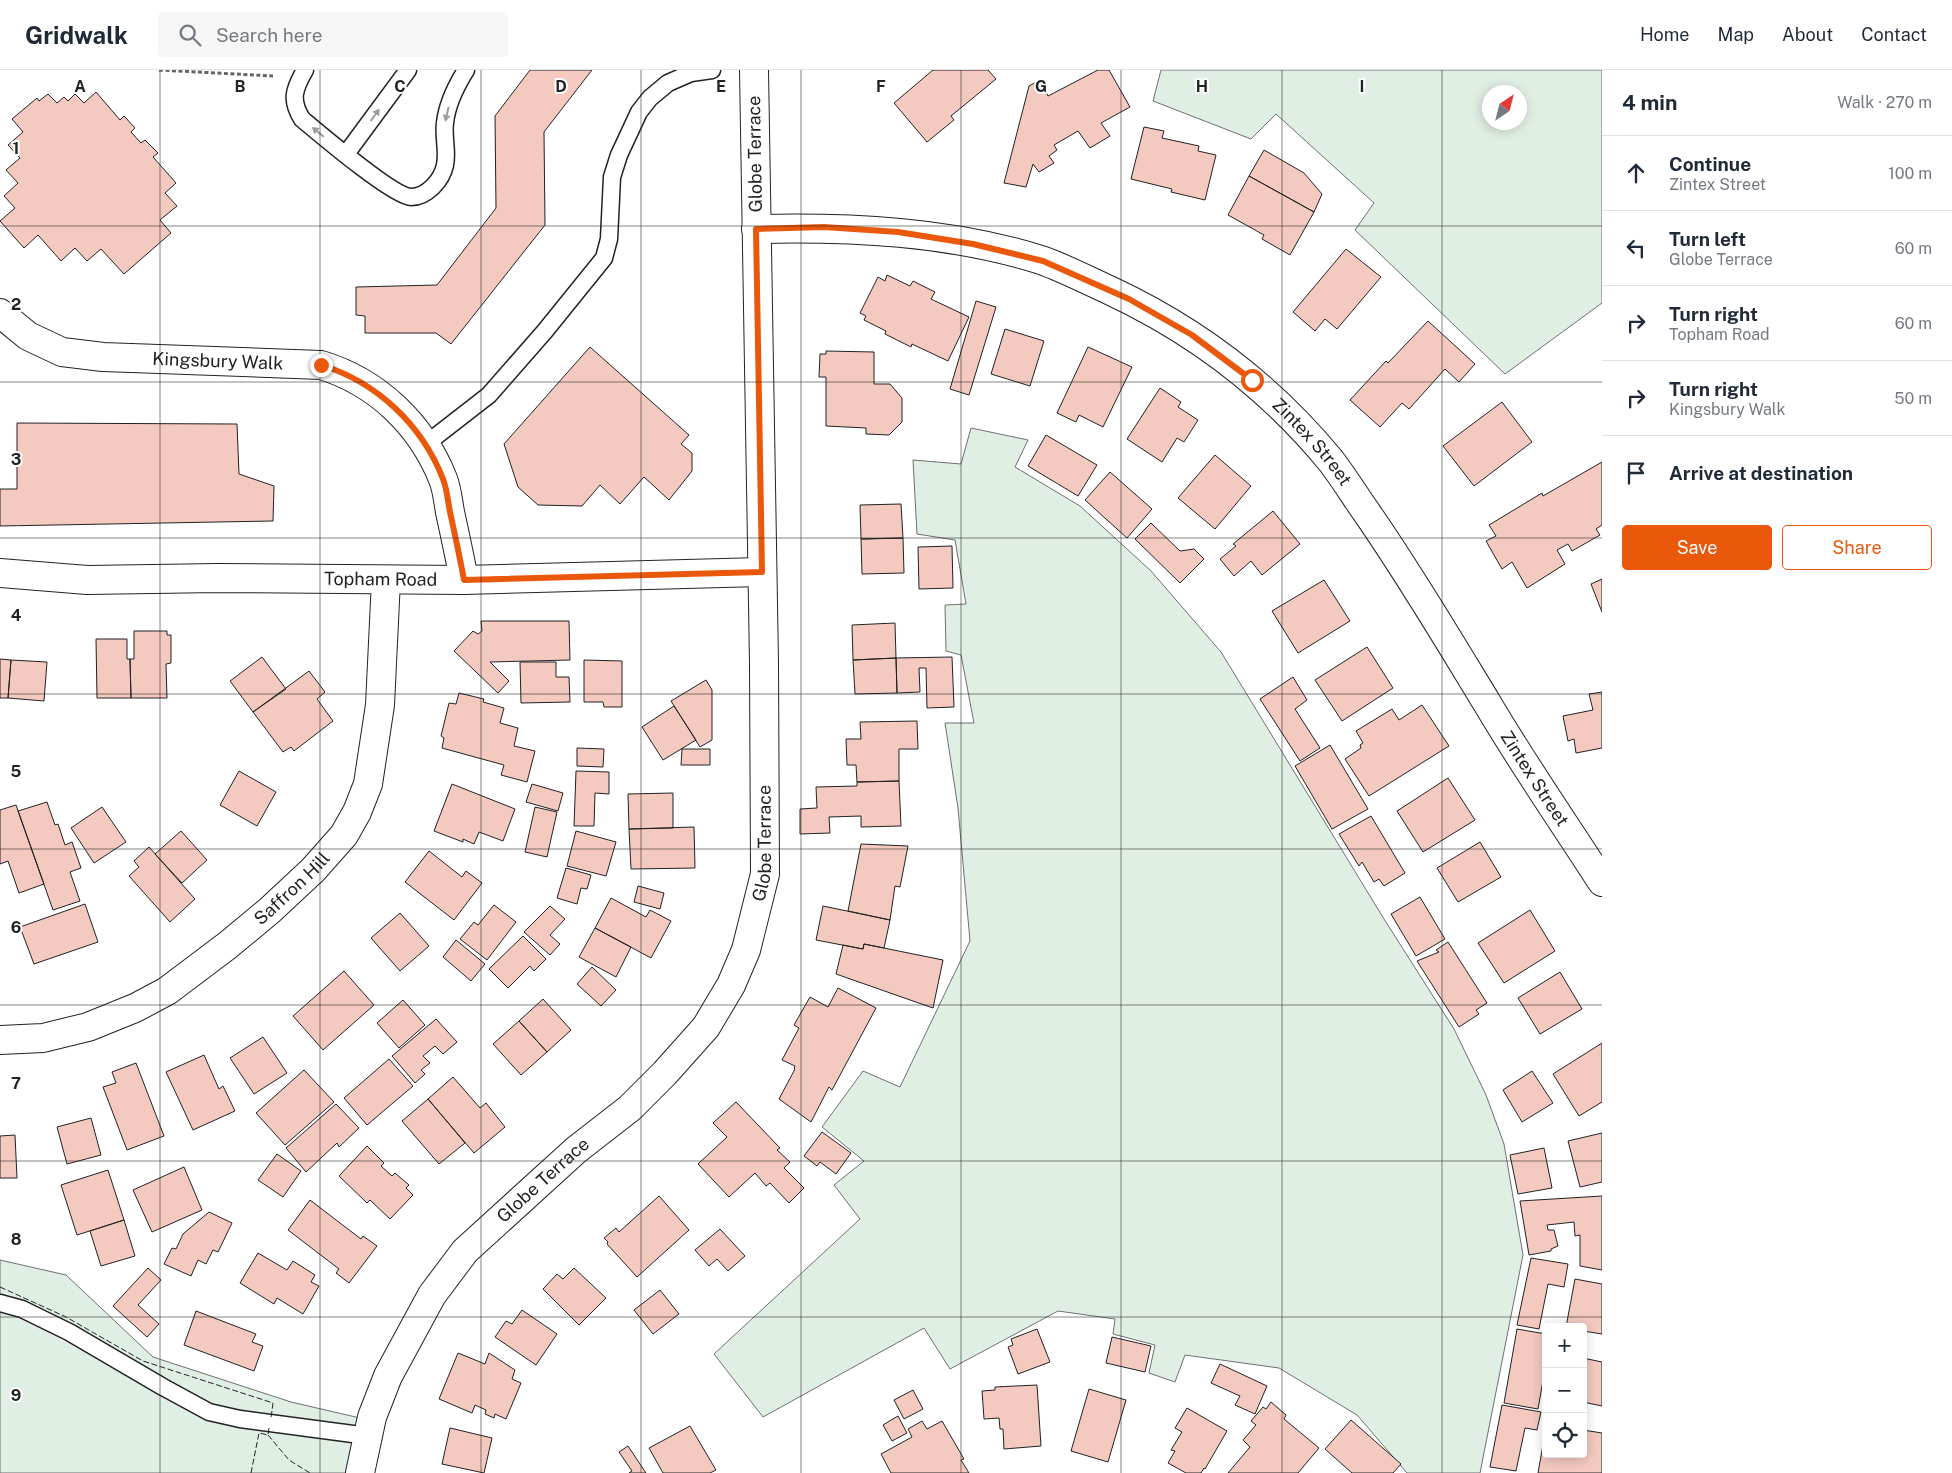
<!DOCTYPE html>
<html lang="en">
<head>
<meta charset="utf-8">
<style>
  :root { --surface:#fff; --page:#f6f6f7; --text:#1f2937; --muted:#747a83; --line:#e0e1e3; --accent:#ea580c }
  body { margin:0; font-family:"Public Sans",sans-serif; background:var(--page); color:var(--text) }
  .controls { position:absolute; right:15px; bottom:15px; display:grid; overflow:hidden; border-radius:5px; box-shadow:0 2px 12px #0003 }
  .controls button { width:45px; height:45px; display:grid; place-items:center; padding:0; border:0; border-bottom:1px solid var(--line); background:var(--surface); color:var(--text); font:25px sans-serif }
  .compass { position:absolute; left:1482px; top:15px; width:45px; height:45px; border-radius:50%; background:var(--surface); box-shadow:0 2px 12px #0003; rotate:35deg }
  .stop { position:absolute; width:15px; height:15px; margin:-11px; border:4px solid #ea580c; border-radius:50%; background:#fff }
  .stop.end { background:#ea580c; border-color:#fff; box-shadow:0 1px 5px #0008 }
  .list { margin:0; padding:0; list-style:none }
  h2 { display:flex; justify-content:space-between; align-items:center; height:65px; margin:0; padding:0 20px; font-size:21px }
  h2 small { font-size:16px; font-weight:400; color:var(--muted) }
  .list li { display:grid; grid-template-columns:32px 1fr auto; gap:15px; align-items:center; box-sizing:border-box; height:75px; padding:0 20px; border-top:1px solid var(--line) }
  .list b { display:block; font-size:19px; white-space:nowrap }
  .list p { margin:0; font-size:16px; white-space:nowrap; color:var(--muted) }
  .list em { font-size:16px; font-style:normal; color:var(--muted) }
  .actions { display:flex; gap:10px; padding:15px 20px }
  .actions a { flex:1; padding:11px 0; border:1px solid var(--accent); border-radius:5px; text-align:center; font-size:18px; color:var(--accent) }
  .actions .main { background:var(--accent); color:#fff }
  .icon { flex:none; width:28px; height:28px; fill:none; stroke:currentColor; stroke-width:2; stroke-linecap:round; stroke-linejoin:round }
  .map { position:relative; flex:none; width:1602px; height:1403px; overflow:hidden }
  header { display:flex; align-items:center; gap:30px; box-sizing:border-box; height:70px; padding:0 25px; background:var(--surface); border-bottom:1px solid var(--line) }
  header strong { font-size:24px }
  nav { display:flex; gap:28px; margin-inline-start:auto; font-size:18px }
  .search { width:350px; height:45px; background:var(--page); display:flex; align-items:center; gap:12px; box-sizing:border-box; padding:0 18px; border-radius:5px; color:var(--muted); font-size:19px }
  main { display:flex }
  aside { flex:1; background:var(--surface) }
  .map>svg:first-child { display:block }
  .green { fill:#e0efe3; stroke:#6f6f6f; fill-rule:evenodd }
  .building { fill:#f3c9c0; stroke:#222 }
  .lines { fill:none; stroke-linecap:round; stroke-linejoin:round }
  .lane-casing { stroke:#222; stroke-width:19 }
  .street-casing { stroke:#222; stroke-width:30 }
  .path { stroke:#646464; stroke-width:3; stroke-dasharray:4 2.5; stroke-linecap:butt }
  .lane { stroke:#fff; stroke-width:16 }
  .street { stroke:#fff; stroke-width:28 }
  .fence { stroke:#222; stroke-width:1; stroke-dasharray:6 2.5; stroke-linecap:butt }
  .oneway { fill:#9c9c9c }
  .route { stroke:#ea580c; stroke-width:6 }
  .grid { fill:none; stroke:#222; stroke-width:1; stroke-opacity:0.55 }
  .labels { text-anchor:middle; stroke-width:4; stroke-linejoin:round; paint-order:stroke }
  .street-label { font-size:18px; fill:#222; stroke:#fff }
  .grid-label { font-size:16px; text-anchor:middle; font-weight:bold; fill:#222; stroke:#fff; stroke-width:4; stroke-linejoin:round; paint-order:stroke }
</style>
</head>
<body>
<header>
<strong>Gridwalk</strong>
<div class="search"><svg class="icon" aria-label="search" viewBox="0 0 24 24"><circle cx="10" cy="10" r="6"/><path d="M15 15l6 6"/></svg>Search here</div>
<nav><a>Home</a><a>Map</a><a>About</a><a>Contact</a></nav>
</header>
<main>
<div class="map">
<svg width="1602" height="1403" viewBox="0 0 1602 1403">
  <rect width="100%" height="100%" fill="#fff"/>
  <!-- green -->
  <path class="green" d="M1161 0H1602V233L1505 304 1355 160 1374 133 1276 44 1251 69 1153 31ZM1520 22V52H1490V22Z
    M971 358 1028 370 1015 397 1080 436 1151 501 1221 582 1384 849 1454 959 1486 1025 1504 1074 1523 1185 1480 1403H1407L1357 1345 1279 1298 1185 1285 1175 1312 1149 1303 1155 1275 1113 1264 1115 1249 1058 1241 950 1299 924 1258 763 1347 714 1284 860 1149 834 1115 864 1091 822 1057 863 1001 900 1017 970 871 958 738 945 653H974L961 585 946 581 945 535 966 534 955 470 917 464 913 390 961 394Z
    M0 1190 66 1205 153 1287 291 1332 373 1351 361 1403H0Z"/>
  <!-- building -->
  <path class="building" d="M530 0H592L544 62 545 155 451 274 436 263H365V246L356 245V217L437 215 496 138 495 46Z
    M933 0H988L996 9 951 46 954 50 927 72 894 33Z
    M1098 0H1109L1130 37 1101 53 1110 66 1090 78 1078 61 1054 75 1057 80 1049 86 1054 93 1039 102 1033 94 1026 117 1004 113 1029 16 1040 10 1048 26Z
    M96 22 120 50 124 46 135 58 131 62 141 73 145 70 158 83 153 87 176 113 165 123 177 136 160 150 171 163 124 204 101 179 87 191 75 178 61 191 38 165 24 178 0 151 15 138 4 126 18 113 6 100 20 88 8 75 23 62 12 49 37 28 39 31 48 24 57 33 64 27 68 31 75 24 84 33Z
    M1144 57 1164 61 1162 68 1199 76 1198 81 1216 85 1205 130 1171 122 1172 119 1131 109Z
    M1264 80 1304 103 1322 124 1314 142 1249 106Z
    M1249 106 1314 142 1290 185 1262 169 1264 165 1228 145Z
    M1346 179 1381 207 1337 259 1325 249 1315 261 1293 242Z
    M887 205 910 216 913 211 935 222 931 229 969 247 948 291 912 274 911 277 885 264 886 261 864 250 866 246 860 243 878 207 885 211Z
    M976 231 996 237 969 325 950 319Z
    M1428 251 1475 294 1459 312 1445 299 1409 339 1402 333 1380 357 1350 330 1386 291 1388 293Z
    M1005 259 1044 271 1030 316 991 304Z
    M590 277 689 365 681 374 692 383V401L669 430 644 407 620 434 600 415 582 436 538 435 518 417 504 374Z
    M1088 277 1132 297 1103 357 1079 345 1076 352 1057 343Z
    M826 281 874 282V314H890L902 328V352L889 365 866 364V358L826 356V307H819L820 284H826Z
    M1160 318 1181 332 1178 337 1198 350 1184 372 1177 368 1162 392 1127 369Z
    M1502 332 1532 372 1474 416 1443 376Z
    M17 353 237 354 239 404 274 416 273 451 0 456V419H17Z
    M1046 365 1097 395 1078 426 1028 396Z
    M1215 385 1251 416 1215 459 1178 428Z
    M1602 392V455L1596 459 1600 465 1572 481 1568 474 1557 480 1565 494 1527 518 1512 492 1502 499 1486 471 1496 466 1489 455 1542 423 1543 426Z
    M1110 402 1152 439 1127 468 1085 430Z
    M901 434 903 468 861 469 860 435Z
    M1273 441 1300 474 1262 505 1251 491 1234 506 1220 489 1236 476 1233 474Z
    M1151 453 1180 481 1194 479 1204 489 1180 513 1135 469Z
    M903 468 904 503 862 504 861 469Z
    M952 476 953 518 919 519 918 477Z
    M1602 509V542L1591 514Z
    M1324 510 1350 551 1298 583 1272 541Z
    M481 551H569L570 590 490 592 509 611 498 623 454 581 473 561 478 564 482 561Z
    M895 553 896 588 853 590 852 555Z
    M134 561H167V565H171V593L166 594 167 628H131L130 589H134Z
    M96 569H127V589H130L131 628H97Z
    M1367 577 1393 618 1342 651 1315 610Z
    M262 587 286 619 253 642 230 611Z
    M952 587 954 637 927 638 926 598H919L920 622 897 623 896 588Z
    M896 588 897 623 855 624 853 590Z
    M0 589 11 590 8 628H0Z
    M11 590 47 592 44 631 8 628Z
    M584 590 622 591V637H604L603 632H584Z
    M520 592H556V607H569L570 632 521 633Z
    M309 601 325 622 317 629 333 651 294 681 291 677 283 682 253 642Z
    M1293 607 1307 630 1295 639 1320 678 1300 691 1260 629Z
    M706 610 712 620V670L700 677 671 631Z
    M1602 622V678L1576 683 1574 669 1568 671 1563 646 1593 640 1589 624Z
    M459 623 484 629 483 632 504 638 500 653 518 658 514 676 535 681 527 712 501 705 504 695 442 678 444 668 441 666 449 633 456 634Z
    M1422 635 1449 676 1369 726 1345 689 1361 678 1360 675 1363 673 1356 661 1392 639 1399 650Z
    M674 636 696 670 663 690 642 657Z
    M917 651 918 679H899V711L857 712 856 695H847L846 669H861L860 652Z
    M1330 675 1368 739 1332 759 1295 696Z
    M577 678 604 679 603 697 577 696Z
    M682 679H710V695H681Z
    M239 701 276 722 257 756 220 735Z
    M576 701 609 702V724L595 723 594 756H574Z
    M1448 708 1475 750 1423 782 1397 741Z
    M899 711 901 756 861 757V746L829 747 830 763 800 764V739L817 738 816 717 857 716V712Z
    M452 714 515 739 503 771 479 762 474 774 463 769V772L434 761Z
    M532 714 563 723 558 741 526 732Z
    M673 723V758L629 759 628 724Z
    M47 732 55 755 58 754 65 775 72 772 81 798 70 802 80 831 53 840 18 741Z
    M16 735 44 814 19 823 8 791 0 794V740Z
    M102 737 126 772 94 793 71 758Z
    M535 737 557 742 547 787 525 782Z
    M1371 746 1405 803 1384 816 1379 809 1374 812 1362 792 1359 796 1339 764Z
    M694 757 695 798 631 799 629 759Z
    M181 761 207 790 182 813 155 784Z
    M576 761 616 772 606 806 567 796Z
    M1480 772 1501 807 1458 832 1437 798Z
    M861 774 908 776 900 817 895 816 890 850 848 841Z
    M149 777 195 829 170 852 129 806 139 797 134 791Z
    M429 781 462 807 466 801 482 813 454 850 405 812Z
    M566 798 591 805 587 819 581 818 577 834 557 828Z
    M638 816 664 823 660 839 634 832Z
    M1420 827 1445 869 1416 886 1391 844Z
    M611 828 646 847 650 840 671 851 651 888 595 858Z
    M85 834 98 872 34 894 20 857Z
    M494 835 516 852 487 890 460 869 474 852 478 855Z
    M550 836 565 849 550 865 560 874 550 885 524 862Z
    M823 836 890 850 884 878 864 874 863 879 816 870Z
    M1530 840 1555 881 1504 913 1478 873Z
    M400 843 429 876 400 901 371 868Z
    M595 858 631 877 616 907 579 887Z
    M523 866 546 889 534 901 530 896 508 918 489 899Z
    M456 870 485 894 471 911 443 887Z
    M1448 872 1487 933 1476 940 1479 944 1459 957 1417 891 1439 882 1436 880Z
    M864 874 943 890 933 938 836 904 843 875 863 879Z
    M592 897 616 920 601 936 577 914Z
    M344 901 374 935 323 980 293 946Z
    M1560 902 1582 939 1540 964 1518 928Z
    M838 918 876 938 832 1020 829 1017 811 1052 779 1029 795 999 794 998 795 996 782 990 799 958 794 955 810 927 828 937Z
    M543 929 571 960 547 982 519 951Z
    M403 930 425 955 399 978 377 953Z
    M436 949 457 972 443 984 435 976 423 986 430 993 421 1000 425 1004 415 1013 392 986Z
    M519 951 547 982 521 1005 493 974Z
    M263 967 287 1003 254 1024 230 988Z
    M1602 973V1032L1579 1046 1553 1004Z
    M204 985 219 1019 223 1016 235 1041 193 1060 166 1002Z
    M389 989 413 1016 367 1055 344 1028Z
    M136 993 164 1066 127 1080 103 1017 116 1013 112 1002Z
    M304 1000 334 1032 285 1075 256 1043Z
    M1532 1001 1553 1033 1522 1052 1503 1020Z
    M453 1007 480 1038 486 1033 505 1057 474 1083 428 1029Z
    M428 1029 465 1073 439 1094 402 1051Z
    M736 1032 780 1078 777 1080 790 1092 784 1098 804 1118 789 1133 770 1113 766 1116 755 1103 729 1127 698 1094 727 1067 713 1053Z
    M336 1034 359 1058 339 1077 337 1073 306 1102 286 1078Z
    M91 1048 101 1085 67 1094 57 1057Z
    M822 1062 851 1083 836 1104 820 1092 817 1096 804 1086Z
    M1602 1063V1112L1580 1117 1568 1071Z
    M15 1065 17 1108H0V1066Z
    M367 1076 384 1093 381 1096 392 1106 395 1103 409 1115 406 1118 413 1125 390 1149 370 1130 367 1133 339 1106Z
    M1544 1078 1552 1118 1518 1124 1510 1085Z
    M277 1084 301 1101 283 1127 258 1110Z
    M184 1097 202 1140 152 1162 133 1120Z
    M108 1100 124 1150 77 1165 61 1115Z
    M659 1126 689 1160 637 1207 607 1174 608 1172 604 1168 616 1158 619 1162Z
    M1602 1126V1200L1580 1196V1165L1575 1166 1574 1152 1547 1155 1548 1160H1554L1558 1176 1551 1179V1181L1529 1185 1520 1131Z
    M310 1130 361 1169 363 1166 377 1176 349 1213 336 1203 339 1199 288 1160Z
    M209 1142 232 1153 218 1182 213 1180 206 1194 198 1190 191 1206 164 1194 172 1178 176 1179 183 1164Z
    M124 1150 135 1186 101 1196 90 1161Z
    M720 1159 745 1186 728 1201 717 1189 709 1196 695 1180Z
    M258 1183 287 1200 293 1191 315 1205 311 1212 319 1216 303 1244 277 1228 274 1234 240 1213Z
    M1531 1188 1568 1194 1564 1217 1548 1214 1539 1259 1517 1255Z
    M148 1198 161 1210 138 1235 159 1254 147 1267 113 1236Z
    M574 1198 606 1228 579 1255 543 1219 557 1204 563 1209Z
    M1575 1209 1602 1214V1264L1583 1261V1257H1566Z
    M660 1220 679 1244 653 1264 634 1240Z
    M522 1240 557 1264 536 1295 495 1267 506 1251 512 1254Z
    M196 1241 256 1264 252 1272 263 1276 254 1301 184 1275Z
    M1037 1259 1050 1292 1018 1304 1008 1277 1013 1275 1011 1269Z
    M1517 1259 1546 1264V1306L1544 1305 1538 1339 1504 1333Z
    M1112 1267 1151 1276 1145 1302 1106 1293Z
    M458 1283 485 1294 489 1283 515 1300 512 1309 521 1313 506 1349 495 1344 494 1348 485 1344 486 1340 475 1335 472 1343 439 1329Z
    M1583 1288 1602 1292V1336L1583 1332Z
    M1220 1294 1267 1316 1255 1344 1235 1335 1240 1326 1211 1313Z
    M1037 1315 1041 1376 1004 1379 1003 1359H1000L999 1348 984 1349 982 1321 995 1320V1317Z
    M1089 1319 1126 1330 1108 1392 1071 1381Z
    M913 1320 923 1339 904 1349 894 1330Z
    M1271 1332 1286 1345 1284 1349 1319 1378 1298 1403H1228L1250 1377 1243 1370 1256 1355 1251 1351 1263 1337 1266 1339Z
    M1502 1335 1541 1342 1537 1360 1525 1358 1516 1401 1490 1397Z
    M1187 1338 1227 1361 1205 1399 1204 1398 1201 1403H1186L1168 1393 1175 1381 1171 1380 1182 1362 1175 1358Z
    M898 1346 907 1363 892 1371 883 1355Z
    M1351 1350 1401 1394 1393 1403H1352L1325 1379Z
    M922 1351 927 1359 942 1351 964 1389 961 1390 969 1403H891L881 1384 912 1367 908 1359Z
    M690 1356 716 1400 710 1403H663L649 1378Z
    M450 1358 492 1368 484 1403 442 1394Z
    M1546 1358V1384H1583V1360L1602 1363V1403H1538Z
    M628 1376 646 1403H629L632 1401 619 1382Z"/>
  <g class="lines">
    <defs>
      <path id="lane" d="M305 0C294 19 290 30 302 49 320 64 393 126 411 127 427 127 442 110 445 95 448 81 443 67 445 53 447 34 456 16 466 0
        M346 84 408 0
        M426 374 489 325 545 261 604 188 609 169 612 107 619 85 639 42 650 28 668 13 691 3 712 0
        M0 1233 22 1239 69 1262 163 1317 209 1342 240 1349 368 1366"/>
      <g id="street">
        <path id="s1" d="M756 159C851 157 949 161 1041 190 1064 198 1087 210 1109 220 1195 260 1271 318 1331 391 1344 408 1355 426 1367 443 1410 505 1448 569 1487 633 1523 694 1564 753 1602 812"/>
        <path id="s2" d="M0 243 28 266 62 282 103 287 321 295C377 312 421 354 443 409 447 419 448 431 450 442 455 465 460 488 464 510"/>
        <path id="s3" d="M0 503 87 510 218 508 464 510 761 502"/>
        <path id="s4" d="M0 970 43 968 88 957 135 938 167 921 228 875 269 841 313 800 344 765 357 742 368 714 380 635 386 510"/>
        <path id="s5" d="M360 1403 372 1347 388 1306 432 1225 465 1181 576 1080 630 1038 665 1003 706 957 731 915 746 880 765 804 764 593 754 0"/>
      </g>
    </defs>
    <!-- lane casing -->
    <use href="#lane" class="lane-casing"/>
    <!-- street casing -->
    <use href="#street" class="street-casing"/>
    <!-- path -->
    <path class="path" d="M159 0 273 6"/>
    <!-- lane -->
    <use href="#lane" class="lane"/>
    <!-- street -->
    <use href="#street" class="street"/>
    <!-- fence -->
    <path class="fence" d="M0 1217 66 1247 143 1291 273 1333 271 1348
      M268 1365 289 1390 310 1403
      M251 1403 259 1363 268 1365 269 1358"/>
  </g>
  <!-- one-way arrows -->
  <defs><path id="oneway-solid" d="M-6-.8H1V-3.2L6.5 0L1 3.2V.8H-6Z" transform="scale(1.25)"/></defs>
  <g class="oneway">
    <use href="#oneway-solid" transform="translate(447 44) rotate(103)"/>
    <use href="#oneway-solid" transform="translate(375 45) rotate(-54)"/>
    <use href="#oneway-solid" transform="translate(318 62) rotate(-141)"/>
  </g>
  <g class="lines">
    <!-- route -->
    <path class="route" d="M321 295C377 312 422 355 443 409 447 419 448 432 450 442 455 465 460 488 464 510L762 502 756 159 824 157 898 162 973 174 1043 191 1129 229 1192 265 1252 310"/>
  </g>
  <!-- grid -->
  <path class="grid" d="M160 0V1403M320 0V1403M481 0V1403M641 0V1403M801 0V1403M961 0V1403M1121 0V1403M1282 0V1403M1442 0V1403M0 156H1602M0 312H1602M0 468H1602M0 624H1602M0 779H1602M0 935H1602M0 1091H1602M0 1247H1602"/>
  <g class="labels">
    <!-- street labels -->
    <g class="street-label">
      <text transform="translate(755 84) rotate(-91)" y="6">Globe Terrace</text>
      <text dy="6" stroke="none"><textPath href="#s2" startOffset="230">Kingsbury Walk</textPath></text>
      <text dy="6" stroke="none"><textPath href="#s1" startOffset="618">Zintex Street</textPath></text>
      <text dy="6" stroke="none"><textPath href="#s3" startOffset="381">Topham Road</textPath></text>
      <text dy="6" stroke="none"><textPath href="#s1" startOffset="1022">Zintex Street</textPath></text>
      <text dy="6" stroke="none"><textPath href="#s5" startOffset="774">Globe Terrace</textPath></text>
      <text dy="6" stroke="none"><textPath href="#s4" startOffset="338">Saffron Hill</textPath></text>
      <text dy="6" stroke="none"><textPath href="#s5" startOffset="354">Globe Terrace</textPath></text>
    </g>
  </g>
  <g class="grid-label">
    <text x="80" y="22">A</text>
    <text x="240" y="22">B</text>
    <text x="400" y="22">C</text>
    <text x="561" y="22">D</text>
    <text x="721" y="22">E</text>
    <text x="881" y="22">F</text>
    <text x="1041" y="22">G</text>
    <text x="1202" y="22">H</text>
    <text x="1362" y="22">I</text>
    <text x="16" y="84">1</text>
    <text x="16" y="240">2</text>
    <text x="16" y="395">3</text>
    <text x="16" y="551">4</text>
    <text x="16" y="707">5</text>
    <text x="16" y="863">6</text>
    <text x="16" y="1019">7</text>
    <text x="16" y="1175">8</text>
    <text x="16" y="1331">9</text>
  </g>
</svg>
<div class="controls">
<button>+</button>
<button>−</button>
<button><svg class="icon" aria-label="locate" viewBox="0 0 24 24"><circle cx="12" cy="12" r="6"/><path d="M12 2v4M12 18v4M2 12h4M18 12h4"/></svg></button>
</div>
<svg class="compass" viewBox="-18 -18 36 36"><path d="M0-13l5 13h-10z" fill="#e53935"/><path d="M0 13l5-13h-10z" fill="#747a83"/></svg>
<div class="stop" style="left:1252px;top:310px"></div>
<div class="stop end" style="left:321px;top:295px"></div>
</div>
<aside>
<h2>4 min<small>Walk · 270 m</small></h2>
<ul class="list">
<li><svg class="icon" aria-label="ahead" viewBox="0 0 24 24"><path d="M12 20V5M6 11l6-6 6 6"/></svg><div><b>Continue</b><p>Zintex Street</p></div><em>100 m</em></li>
<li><svg class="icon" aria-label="left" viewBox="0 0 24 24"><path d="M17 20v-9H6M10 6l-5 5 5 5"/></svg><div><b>Turn left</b><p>Globe Terrace</p></div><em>60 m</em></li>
<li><svg class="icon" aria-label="right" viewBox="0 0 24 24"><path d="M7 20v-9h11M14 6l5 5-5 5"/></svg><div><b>Turn right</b><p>Topham Road</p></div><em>60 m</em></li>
<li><svg class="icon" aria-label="right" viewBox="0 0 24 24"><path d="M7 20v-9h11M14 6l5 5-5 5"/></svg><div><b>Turn right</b><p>Kingsbury Walk</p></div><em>50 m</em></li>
<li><svg class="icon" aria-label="arrive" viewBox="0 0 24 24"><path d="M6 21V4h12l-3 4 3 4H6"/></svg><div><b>Arrive at destination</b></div></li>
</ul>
<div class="actions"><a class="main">Save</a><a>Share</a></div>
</aside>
</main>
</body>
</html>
